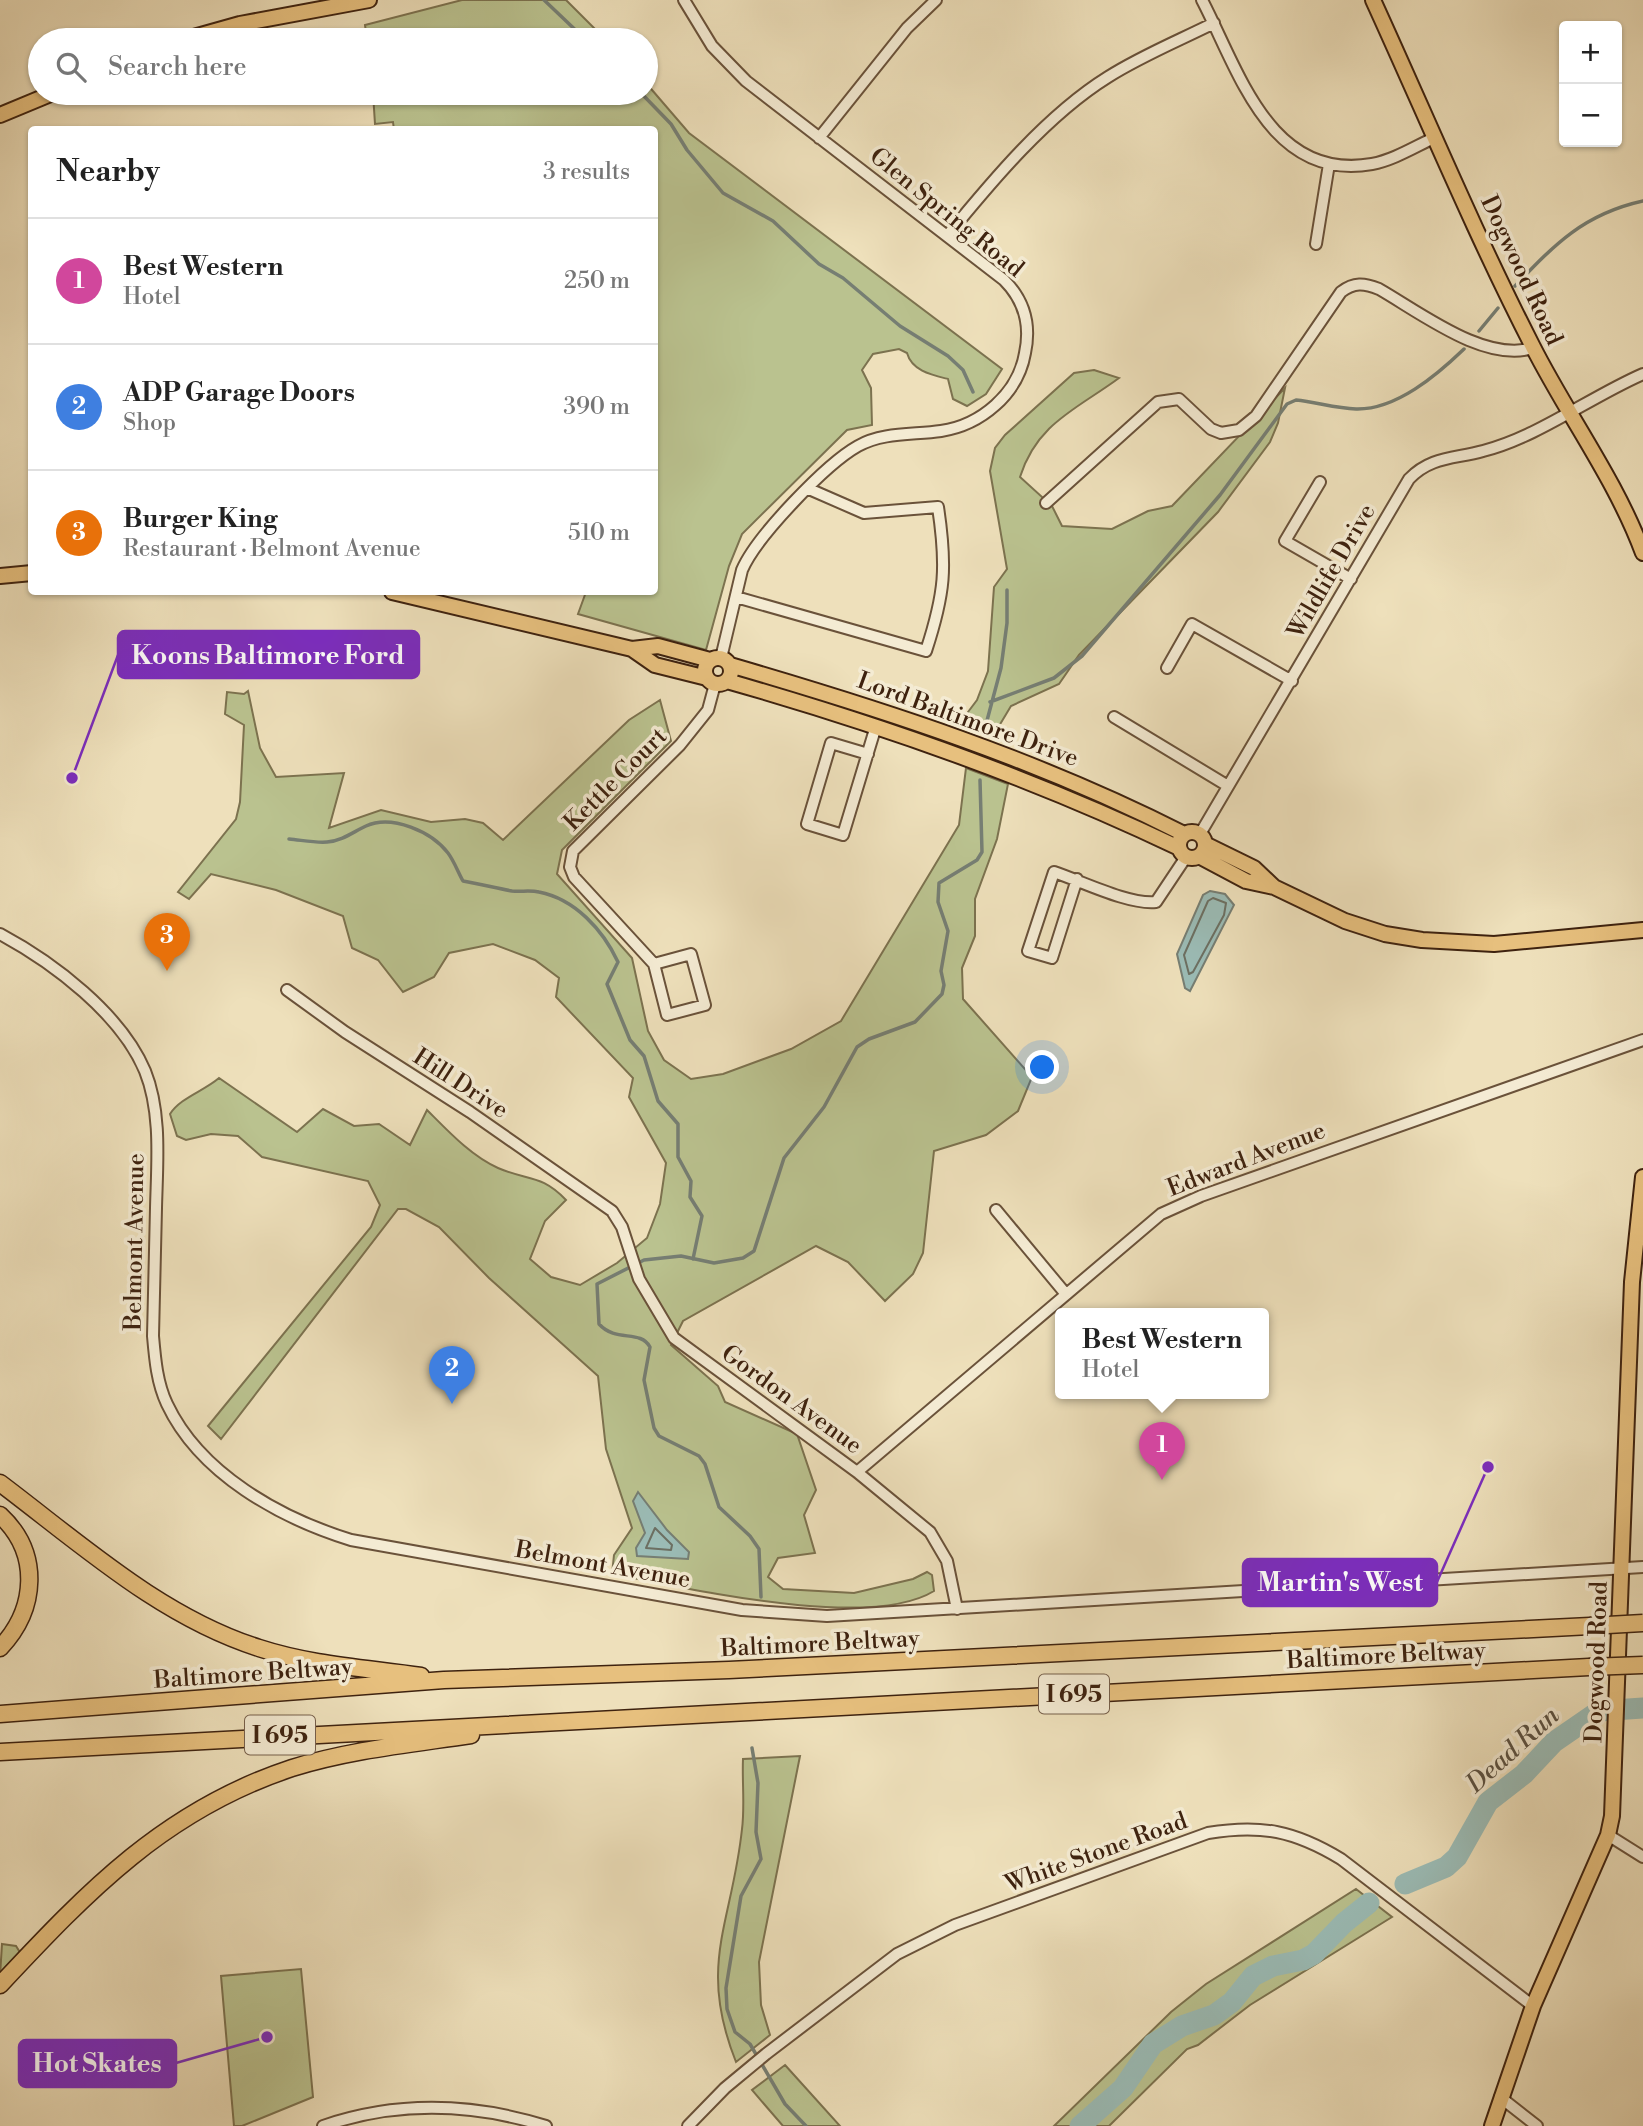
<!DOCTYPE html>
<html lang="en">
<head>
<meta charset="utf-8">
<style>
  :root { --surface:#fff; --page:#f6f6f6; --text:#222; --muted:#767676; --line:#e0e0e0; --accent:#8f2418 }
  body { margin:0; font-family:"Libre Bodoni",serif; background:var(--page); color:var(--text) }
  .controls { position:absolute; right:21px; top:21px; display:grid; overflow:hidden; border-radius:7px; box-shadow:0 2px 5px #0004 }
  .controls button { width:63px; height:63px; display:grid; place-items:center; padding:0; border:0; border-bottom:2px solid var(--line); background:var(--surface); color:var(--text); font:35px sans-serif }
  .you { position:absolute; left:1043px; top:1068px; width:24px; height:24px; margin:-18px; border:5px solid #fff; border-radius:50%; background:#1a73e8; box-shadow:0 0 0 10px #1a73e833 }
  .badge { display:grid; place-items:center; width:46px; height:46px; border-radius:50%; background:var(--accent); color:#fff; font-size:23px; font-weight:700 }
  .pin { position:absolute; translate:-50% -58px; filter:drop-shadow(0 2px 4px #0008) }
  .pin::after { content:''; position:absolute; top:37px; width:24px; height:21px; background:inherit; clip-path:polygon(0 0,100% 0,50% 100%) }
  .popup { position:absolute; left:1055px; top:1308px; width:214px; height:91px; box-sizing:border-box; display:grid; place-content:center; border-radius:7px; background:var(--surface); filter:drop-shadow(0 2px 5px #0005); font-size:23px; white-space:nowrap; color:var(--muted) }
  .popup b { font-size:26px; color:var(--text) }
  .popup::after { content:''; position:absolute; left:50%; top:100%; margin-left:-14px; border:14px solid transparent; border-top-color:var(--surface) }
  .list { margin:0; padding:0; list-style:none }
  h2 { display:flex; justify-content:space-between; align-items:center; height:91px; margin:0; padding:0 28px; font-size:30px }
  h2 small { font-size:23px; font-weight:400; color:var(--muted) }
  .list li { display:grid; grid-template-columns:46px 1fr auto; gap:21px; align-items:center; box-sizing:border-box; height:126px; padding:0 28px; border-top:2px solid var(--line) }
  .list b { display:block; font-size:26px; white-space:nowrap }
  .list p { margin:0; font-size:23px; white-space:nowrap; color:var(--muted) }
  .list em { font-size:23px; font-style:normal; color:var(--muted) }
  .icon { flex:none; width:38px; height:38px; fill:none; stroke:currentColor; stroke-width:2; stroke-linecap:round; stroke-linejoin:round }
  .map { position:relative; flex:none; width:1643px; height:2126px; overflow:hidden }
  .search { position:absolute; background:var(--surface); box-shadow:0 2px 5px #0004; left:28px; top:28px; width:630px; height:77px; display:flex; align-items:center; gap:18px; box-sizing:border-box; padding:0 24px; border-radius:38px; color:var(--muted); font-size:26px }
  .panel { position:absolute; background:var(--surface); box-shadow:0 2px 5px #0004; left:28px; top:126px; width:630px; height:469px; border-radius:7px }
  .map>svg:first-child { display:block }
  .green { fill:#bac28f; stroke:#7c724f; stroke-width:2 }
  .water { fill:#9bbcb6; stroke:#767e73; stroke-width:2 }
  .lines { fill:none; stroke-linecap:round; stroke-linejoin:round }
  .shore { stroke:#6c6f62; stroke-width:2 }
  .stream { stroke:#767e73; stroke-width:3.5 }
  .river { stroke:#9bbcb6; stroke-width:21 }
  .minor-casing { stroke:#6a523a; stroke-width:14 }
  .major-casing { stroke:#3e220f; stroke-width:18 }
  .highway-casing { stroke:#3e220f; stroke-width:19 }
  .minor { stroke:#f4ebd3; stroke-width:10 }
  .major { stroke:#e7c07e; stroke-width:14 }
  .highway { stroke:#e7c07e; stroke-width:16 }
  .highway-bridge-casing { stroke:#3e220f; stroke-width:19; stroke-linecap:butt }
  .highway-bridge { stroke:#e7c07e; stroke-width:16 }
  .labels { text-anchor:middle; stroke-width:7; stroke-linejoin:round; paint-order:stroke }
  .shield { fill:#f4ebd3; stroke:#755e4a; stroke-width:2 }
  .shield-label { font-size:23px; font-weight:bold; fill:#3e220f }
  .street-label { font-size:24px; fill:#3e220f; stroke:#f4ebd3 }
  .water-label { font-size:26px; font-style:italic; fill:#5a5041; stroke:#f4ebd3 }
  .leader { fill:none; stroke:#7b2cbf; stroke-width:2.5 }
  .callout-dot { fill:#7b2cbf; stroke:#f4ebd3; stroke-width:2.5 }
  .callout { fill:#7b2cbf; stroke:#7b2cbf; stroke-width:2.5 }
  .callout-label { font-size:26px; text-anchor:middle; font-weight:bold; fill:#fff }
</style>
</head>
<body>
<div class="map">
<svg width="1643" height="2126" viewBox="0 0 1643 2126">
  <rect width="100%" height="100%" fill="#eee0bb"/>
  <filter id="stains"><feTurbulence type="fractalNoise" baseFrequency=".00286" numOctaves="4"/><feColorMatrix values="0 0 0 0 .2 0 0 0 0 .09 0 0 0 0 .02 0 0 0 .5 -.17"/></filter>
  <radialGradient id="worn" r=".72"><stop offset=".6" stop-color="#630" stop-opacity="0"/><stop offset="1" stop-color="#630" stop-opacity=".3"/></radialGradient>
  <!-- green -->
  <path class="green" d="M462 0H566L606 40H367L365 25Z
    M646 83 689 133 1002 369 986 394 967 406 953 399 948 379C932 375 912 371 907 353L899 349 873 354 862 370 871 388 872 425 847 430 742 534 729 566 706 650 578 614 586 592H654V130H394L393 122 375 124 373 93H646Z
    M1094 370 1119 378C1077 409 1037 423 1020 477L1052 506 1062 526 1112 529 1148 511 1172 506 1285 388 1278 423 1270 442 1218 512 1079 655 1059 684 1011 706 993 736 967 727 968 712 977 700 988 671 994 587 1007 569 990 471 995 448 1005 435 1074 373Z
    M248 691 260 748 276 777 344 773 329 828 381 810 431 822 465 819 483 823 503 840 629 720 660 700 671 741 562 850 557 874 632 958 648 1031 664 1060 691 1079 723 1074 791 1049 841 1021 959 825 966 768 1008 784 997 839 975 899V936L962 968 963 999 1032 1077 1018 1111 986 1135 934 1151 923 1253 913 1274 885 1301 848 1262 816 1246 683 1321 671 1345 718 1386 725 1402 797 1434 816 1490 804 1515 815 1553 778 1558 768 1577 783 1589 854 1593 913 1579 927 1572 932 1575 934 1591C869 1631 688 1588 612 1574L614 1555 632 1528 606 1449 598 1376 489 1278 439 1227 406 1209H398L221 1439 208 1426 371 1227 380 1205 368 1181 262 1157 238 1136 211 1134 186 1140 177 1136 170 1114C180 1098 204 1091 219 1078L297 1132 323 1109 354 1126 379 1124 410 1145 427 1110C448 1131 471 1156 498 1168 528 1181 541 1174 566 1200L545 1221 530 1259 551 1277 580 1285 617 1263 647 1238 660 1204 666 1163 629 1097 633 1078 556 997 559 978 535 960 493 944 449 953 434 977 403 992 378 960 352 948 343 916 276 890 211 874 189 899 178 892 236 819 240 802 244 725 225 714 227 692 244 694Z
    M800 1756 759 1962 761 2005 770 2035 736 2062C697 1964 732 1924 742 1829 745 1806 742 1782 743 1759Z
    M1356 1889 1392 1917 1250 2005 1198 2045 1187 2049 1109 2126H1054L1171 2012 1206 1984Z
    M2 1944 16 1946 21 1954 0 1976Z
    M301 1969 313 2097 242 2126H234L221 1976Z
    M785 2065 840 2126H783L752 2090Z"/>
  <!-- water -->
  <path class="water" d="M1210 891 1225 894 1234 905 1190 991 1185 988 1177 954 1203 895Z
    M638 1492 667 1530 689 1552 688 1559 637 1556 636 1548 645 1533 633 1501Z"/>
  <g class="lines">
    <!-- shore -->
    <path class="shore" d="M1213 898 1226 903 1224 915 1193 972 1189 974 1184 955 1208 901Z
      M655 1528 672 1545 671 1550 646 1548Z"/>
    <!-- stream -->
    <path class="stream" d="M544 0 586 40
      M641 93 671 124 687 150 723 193 773 221 819 264 843 278 900 326 948 356 963 370 973 392
      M1515 286C1555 244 1584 214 1643 201
      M1479 331 1498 308
      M990 702 1054 678 1082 656 1220 495 1287 404 1296 400C1316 402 1335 408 1356 409 1396 410 1437 375 1464 349
      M985 728 1001 668 1007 623V590
      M289 839C301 840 315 843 327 842 342 841 353 832 366 826 392 814 432 832 448 853 454 861 458 872 463 881 480 884 496 888 512 891 521 892 530 890 539 892 575 899 603 930 618 962L607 984 630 1040 644 1056 658 1101 678 1124V1157L691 1181 690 1197 702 1216 693 1259
      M761 1597 759 1549 750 1536 719 1507 705 1464 699 1456 659 1436 654 1428 644 1380 650 1347C640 1329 616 1343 599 1324L597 1284 644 1260 681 1256 714 1263 743 1258 754 1251 784 1158 824 1107 857 1047 869 1039 915 1022 942 994 944 985 941 971 948 931 938 902 939 883 977 860 982 852 980 780
      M752 1748 758 1783 756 1832 761 1859 741 1896 726 1988 727 2009 735 2032 750 2044 785 2104 806 2126"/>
    <!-- river -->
    <path class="river" d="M1405 1884 1446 1867 1457 1857 1488 1802 1524 1774 1554 1742 1599 1711 1643 1708
      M1080 2126 1123 2088 1153 2044 1182 2026 1214 2015 1232 2002 1253 1976 1273 1966 1303 1960 1314 1954 1344 1923 1369 1903"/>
    <defs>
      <path id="minor" d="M684 0 712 46 746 81 1004 280C1024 300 1031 325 1025 353 1018 394 981 425 941 431 913 435 883 432 858 446 826 464 756 537 742 570L721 658
        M1202 0C1239 71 1270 182 1372 164 1394 160 1416 146 1436 137
        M819 138 907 28 936 0
        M947 236C992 181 1047 115 1108 77 1141 56 1178 41 1214 23
        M1316 244 1329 164
        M1320 482 1285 541 1351 579
        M1046 503 1158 402 1179 399 1211 429 1221 433 1239 430 1256 416 1341 292C1354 282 1364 283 1379 289 1421 313 1485 363 1533 348
        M736 597 926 651C945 593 947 567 938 507L864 513 809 489
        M1167 668 1192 624 1292 681
        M1114 717 1228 786
        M868 754 831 743 807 824 843 835 876 726
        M1200 834 1409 479C1431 456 1455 459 1483 451 1538 437 1590 397 1643 374
        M1077 879 1052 958 1028 951 1054 872C1081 881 1129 905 1156 902L1186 857
        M0 934C54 963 121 1014 145 1071 162 1113 157 1164 156 1208 155 1251 154 1294 153 1336 155 1359 157 1383 167 1404 200 1474 280 1518 351 1540L742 1610 827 1616 1643 1567
        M654 964 691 954 705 1005 667 1015 654 964 574 877 570 867 573 851 680 745 708 710 715 684
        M287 990 345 1032 470 1112 612 1211 622 1227 639 1279 674 1338 857 1472 930 1532 947 1561 957 1609
        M996 1210 1065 1293
        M857 1472 1161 1214 1201 1196 1643 1040
        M1608 1835 1643 1857
        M1500 2097 1537 2126
        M323 2126C396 2101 472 2103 546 2126
        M688 2126 725 2088 766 2054 897 1954 955 1925 1208 1833C1261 1824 1295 1831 1341 1859L1533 2006"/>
      <path id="major" d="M1373 0C1426 116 1475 234 1533 347 1568 416 1616 480 1643 553
        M183 40 240 24 369 0
        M0 115 53 93
        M0 576 32 573
        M392 592 632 649 658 646 710 660
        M632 649 655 665 707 678
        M705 671a13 13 0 1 1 26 0a13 13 0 1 1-26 0Z
        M730 665C888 711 1036 759 1184 834
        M727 681C882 725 1033 778 1179 848
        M1179 845a13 13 0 1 1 26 0a13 13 0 1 1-26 0Z
        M1205 844 1254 868 1273 886
        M1199 856 1246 881 1274 887 1345 921 1385 934 1422 940 1494 944 1643 930
        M1492 2126 1533 2006 1608 1835 1612 1816 1632 1282 1643 1177"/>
      <path id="highway" d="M0 1483C81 1544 161 1617 259 1648 311 1665 366 1668 421 1676
        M0 1515C41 1553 37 1609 0 1648
        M0 1714 444 1680 729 1670 1590 1626
        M0 1752 1589 1667
        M0 1985C88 1891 165 1810 292 1768 350 1750 411 1744 471 1735"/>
    </defs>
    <!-- minor casing -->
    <use href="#minor" class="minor-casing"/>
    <!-- major casing -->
    <use href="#major" class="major-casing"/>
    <!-- highway casing -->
    <use href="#highway" class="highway-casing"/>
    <!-- minor -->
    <use href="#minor" class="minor"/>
    <!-- major -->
    <use href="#major" class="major"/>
    <!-- highway -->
    <use href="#highway" class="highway"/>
    <defs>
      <path id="highway-bridge" d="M1590 1626 1643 1623
        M1589 1667 1643 1665"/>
    </defs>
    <!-- highway-bridge casing -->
    <use href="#highway-bridge" class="highway-bridge-casing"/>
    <!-- highway-bridge -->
    <use href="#highway-bridge" class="highway-bridge"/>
  </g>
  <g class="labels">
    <!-- shield labels -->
    <g class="shield">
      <rect x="1039" y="1674.5" width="70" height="39" rx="5"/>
      <rect x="245" y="1715.5" width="70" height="39" rx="5"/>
    </g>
    <g class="shield-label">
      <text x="1074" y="1702">I 695</text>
      <text x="280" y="1743">I 695</text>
    </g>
    <!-- street labels -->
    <g class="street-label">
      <text transform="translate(947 212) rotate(39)" y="8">Glen Spring Road</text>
      <text transform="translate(1522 270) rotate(65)" y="8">Dogwood Road</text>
      <text transform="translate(1331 571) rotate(-60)" y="8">Wildlife Drive</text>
      <text transform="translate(968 719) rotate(20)" y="8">Lord Baltimore Drive</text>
      <text transform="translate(615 779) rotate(-45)" y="8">Kettle Court</text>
      <text transform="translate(461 1083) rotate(33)" y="8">Hill Drive</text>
      <text transform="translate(1246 1159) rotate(-21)" y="8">Edward Avenue</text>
      <text transform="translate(134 1242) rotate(-89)" y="8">Belmont Avenue</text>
      <text transform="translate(792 1399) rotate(36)" y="8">Gordon Avenue</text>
      <text transform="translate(603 1564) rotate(10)" y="8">Belmont Avenue</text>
      <text transform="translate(820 1643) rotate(-3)" y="8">Baltimore Beltway</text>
      <text transform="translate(1386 1655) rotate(-3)" y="8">Baltimore Beltway</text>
      <text transform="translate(1596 1662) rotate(-88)" y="8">Dogwood Road</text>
      <text transform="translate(253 1673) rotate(-4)" y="8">Baltimore Beltway</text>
      <text transform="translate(1096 1852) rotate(-20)" y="8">White Stone Road</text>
    </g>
    <!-- water labels -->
    <g class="water-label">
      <text transform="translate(1512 1749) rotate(-42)" y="9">Dead Run</text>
    </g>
  </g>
  <!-- callouts -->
  <path class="leader" d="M72 778L118 655M1488 1467L1437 1582M267 2037L176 2063"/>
  <g class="callout-dot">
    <circle cx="72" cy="778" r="7"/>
    <circle cx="1488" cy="1467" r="7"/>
    <circle cx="267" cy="2037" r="7"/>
  </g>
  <g class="callout">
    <rect x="118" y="631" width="301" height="47" rx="7"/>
    <rect x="1243" y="1559" width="194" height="47" rx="7"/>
    <rect x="19" y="2040" width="157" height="47" rx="7"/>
  </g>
  <g class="callout-label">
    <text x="268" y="664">Koons Baltimore Ford</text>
    <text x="1340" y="1591">Martin's West</text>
    <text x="97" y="2072">Hot Skates</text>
  </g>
  <rect width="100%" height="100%" filter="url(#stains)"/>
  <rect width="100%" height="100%" fill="url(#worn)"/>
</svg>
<div class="controls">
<button>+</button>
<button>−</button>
</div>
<div class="you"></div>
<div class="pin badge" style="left:1162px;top:1480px;background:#d1479c">1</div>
<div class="popup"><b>Best Western</b>Hotel</div>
<div class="pin badge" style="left:452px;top:1404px;background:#3f7fe0">2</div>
<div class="pin badge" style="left:167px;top:971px;background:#e8710a">3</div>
<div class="search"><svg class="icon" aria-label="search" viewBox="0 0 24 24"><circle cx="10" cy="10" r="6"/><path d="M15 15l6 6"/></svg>Search here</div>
<section class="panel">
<h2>Nearby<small>3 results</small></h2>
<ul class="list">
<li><span class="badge" style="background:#d1479c">1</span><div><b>Best Western</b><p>Hotel</p></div><em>250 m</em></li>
<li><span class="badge" style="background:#3f7fe0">2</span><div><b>ADP Garage Doors</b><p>Shop</p></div><em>390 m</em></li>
<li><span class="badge" style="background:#e8710a">3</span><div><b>Burger King</b><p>Restaurant · Belmont Avenue</p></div><em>510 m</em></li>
</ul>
</section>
</div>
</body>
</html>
